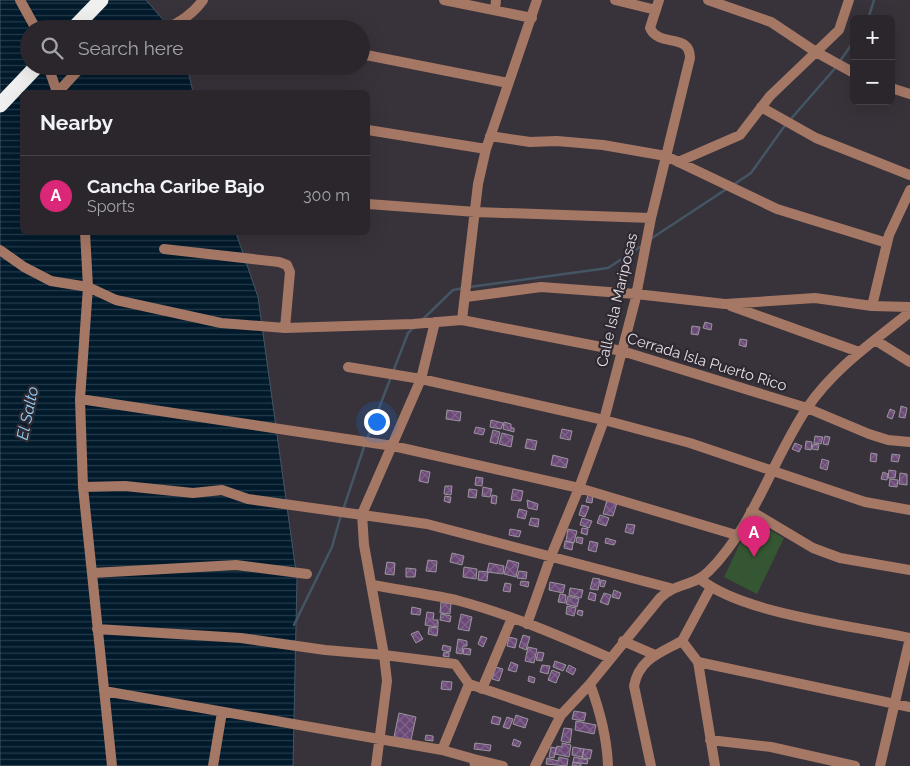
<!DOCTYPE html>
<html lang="en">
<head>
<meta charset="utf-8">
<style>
  :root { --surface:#2a262c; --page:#322e34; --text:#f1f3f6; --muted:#a5a5a9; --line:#464348; --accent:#db2777 }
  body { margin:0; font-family:Raleway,sans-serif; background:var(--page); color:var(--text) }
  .controls { position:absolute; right:15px; top:15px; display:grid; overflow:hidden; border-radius:8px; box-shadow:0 5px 20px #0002 }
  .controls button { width:45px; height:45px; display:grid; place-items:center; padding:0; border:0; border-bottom:1px solid var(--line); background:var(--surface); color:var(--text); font:25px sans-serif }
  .you { position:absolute; left:376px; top:421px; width:18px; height:18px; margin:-12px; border:4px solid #fff; border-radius:50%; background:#1a73e8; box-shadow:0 0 0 8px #1a73e833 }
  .badge { display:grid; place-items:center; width:32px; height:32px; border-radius:50%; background:var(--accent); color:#fff; font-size:16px; font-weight:700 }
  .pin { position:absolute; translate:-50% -41px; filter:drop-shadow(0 1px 2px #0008) }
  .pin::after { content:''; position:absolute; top:26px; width:18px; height:15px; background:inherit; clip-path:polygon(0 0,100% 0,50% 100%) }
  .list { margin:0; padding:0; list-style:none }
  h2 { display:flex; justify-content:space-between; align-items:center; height:65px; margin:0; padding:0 20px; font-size:21px }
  h2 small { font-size:16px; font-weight:400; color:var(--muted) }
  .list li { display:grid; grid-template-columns:32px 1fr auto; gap:15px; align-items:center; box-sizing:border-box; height:80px; padding:0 20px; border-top:1px solid var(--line) }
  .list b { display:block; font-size:19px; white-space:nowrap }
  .list p { margin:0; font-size:16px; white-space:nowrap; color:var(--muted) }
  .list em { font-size:16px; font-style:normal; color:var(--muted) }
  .icon { flex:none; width:28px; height:28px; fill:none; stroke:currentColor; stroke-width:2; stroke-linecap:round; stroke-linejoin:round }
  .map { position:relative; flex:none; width:910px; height:766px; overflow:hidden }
  .search { position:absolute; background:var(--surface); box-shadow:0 5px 20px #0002; left:20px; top:20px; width:350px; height:55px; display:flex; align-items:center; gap:12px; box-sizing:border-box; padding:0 18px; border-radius:28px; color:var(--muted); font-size:19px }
  .panel { position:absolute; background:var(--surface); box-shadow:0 5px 20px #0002; left:20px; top:90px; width:350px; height:145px; border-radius:8px }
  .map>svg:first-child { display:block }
  .pitch { fill:#355632 }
  .water { fill:url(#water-rules); stroke:#445564 }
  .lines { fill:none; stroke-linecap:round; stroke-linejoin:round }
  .stream { stroke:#445564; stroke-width:2.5 }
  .building { fill:url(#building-cross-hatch); stroke:#9b949e }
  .street { stroke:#a57765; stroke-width:10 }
  .highway { stroke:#eff0ef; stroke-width:15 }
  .labels { text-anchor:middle; stroke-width:4.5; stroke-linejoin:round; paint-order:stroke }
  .street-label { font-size:15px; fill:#e3dfe5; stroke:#2e2830 }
  .water-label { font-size:16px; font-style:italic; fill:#91cffc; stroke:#2e2830 }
</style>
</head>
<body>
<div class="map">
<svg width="910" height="766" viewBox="0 0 910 766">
  <defs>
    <pattern id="water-rules" width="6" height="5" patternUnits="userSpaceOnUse" patternTransform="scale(1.25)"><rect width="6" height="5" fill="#001a2c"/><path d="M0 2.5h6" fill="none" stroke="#253b4a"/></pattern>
    <pattern id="building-cross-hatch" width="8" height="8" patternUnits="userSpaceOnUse" patternTransform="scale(1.25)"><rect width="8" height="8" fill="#6b4977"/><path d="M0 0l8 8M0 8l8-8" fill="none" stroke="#80638a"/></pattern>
  </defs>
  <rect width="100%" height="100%" fill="#38323a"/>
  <!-- pitch -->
  <path class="pitch" d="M751 520 784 538 757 594 724 577Z"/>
  <!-- water -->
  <path class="water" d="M0 0H146L171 29H29V66H187L193 92H22V232L236 233 258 297 297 579 293 766H0Z"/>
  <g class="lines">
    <!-- stream -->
    <path class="stream" d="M868 19 874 0
      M840 61 854 41
      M790 120 837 66
      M733 185 751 173 786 124
      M649 240 728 188
      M469 287 608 268 643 245
      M422 320 453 290 464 288
      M393 372 408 333 414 327
      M367 439 391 377
      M343 510 365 444
      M294 625 332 547 341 515"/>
  </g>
  <!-- building -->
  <path class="building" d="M705 322 712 324 711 330 703 328Z
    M692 326 700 327 698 335 691 334Z
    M740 339 747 340 746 347 739 345Z
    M901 406 907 408 905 418 899 417Z
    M890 409 895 411 892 419 887 417Z
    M447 410 461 412 460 421 446 419Z
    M491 420 503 423 501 429 490 427Z
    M504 422 511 424V428H514V432L503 429Z
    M476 427 485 429 483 435 474 433Z
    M562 429 572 431 570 440 560 438Z
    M493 430 500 432 497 444 490 442Z
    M502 433 513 436 511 447 499 444Z
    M815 436 823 437 821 444 814 443Z
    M825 436 830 437 828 445 823 444Z
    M527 439 537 441 535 450 525 448Z
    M806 441 812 442 811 450 805 449Z
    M795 443 802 446 799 452 792 449Z
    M813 444 819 445 818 450 812 449Z
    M871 453 877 454 876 462 870 461Z
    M892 454 900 455 898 462 891 461Z
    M553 455 568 459 566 468 551 465Z
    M822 459 829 461 827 470 820 468Z
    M421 470 430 472 428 483 419 481Z
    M889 470 896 471 895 478H888Z
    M883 472 888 474 887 480 881 479Z
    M900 473 907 474V485L899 484Z
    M476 477 483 478 482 486 475 485Z
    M890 479 898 480 897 487 889 486Z
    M445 486H452L451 495 444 494Z
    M483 487 492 489 490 497 482 496Z
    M469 489 477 490 476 498 468 497Z
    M513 489 523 491 521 501 511 500Z
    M492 495 497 496 496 504 491 503Z
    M588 495 593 496 592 503 586 502Z
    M445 496 451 497 450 503 444 501Z
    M527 500 538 504 537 510 528 508Z
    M607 500 617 503 613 516 603 514Z
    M582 505 589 507 585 517 579 515Z
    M519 509 527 511 525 519 517 517Z
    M600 515 609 518 606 526 597 523Z
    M531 518 539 519 538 527 529 525Z
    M582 518 592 521 589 528 580 525Z
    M627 524 635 525 633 534 625 532Z
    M582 528 588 529 587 535 581 533Z
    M510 529 521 531 519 537 509 535Z
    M568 529 577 531 574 543 566 541Z
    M577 537 583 538 582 544 576 542Z
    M606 538 616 541 614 545 605 543Z
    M565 541 573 543 572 550 564 548Z
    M590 541 598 543 596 552 588 550Z
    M452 553 464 556 462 565 450 562Z
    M428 560 437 561 436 572 426 571Z
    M508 560 519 563 516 577 504 574Z
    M387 562 395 563 394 575 385 574Z
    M489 563 504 566 503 574 487 572Z
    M464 567 477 569 476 579 463 577Z
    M406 568 416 569 415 577H406Z
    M479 571 488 572 487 581 478 580Z
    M519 571 527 572 526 579 517 578Z
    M593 578 600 579 598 590 590 589Z
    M601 580 606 581 604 587 600 586Z
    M521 581 529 582 528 587 520 585Z
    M550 582 565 585 563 593 549 590Z
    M505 583 511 584 510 592 503 591Z
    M570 588 583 590 581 598 569 595Z
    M614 590 621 593 619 599 612 597Z
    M590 592 596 594 595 601 588 599Z
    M604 593 611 595 608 605 600 602Z
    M560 594 566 595 565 603 558 602Z
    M568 596 579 599 577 607 566 604Z
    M441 602 451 604 450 614 440 613Z
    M567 606 576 608 574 616 566 614Z
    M412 607 421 609 420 615 411 614Z
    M578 610 583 611 582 616 577 614Z
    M427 612 434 613 433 620H438V627L425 625Z
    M441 614 451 616 450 622 440 620Z
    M461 614 472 617 469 631 458 629Z
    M429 627 438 628 437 636 428 634Z
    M418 631 423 639 416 643 411 634Z
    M523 635 530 637 526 650 519 647Z
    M481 636 487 638 483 647 478 644Z
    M509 637 517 639 515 648 507 646Z
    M458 639 467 641V646H463L462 654 456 653Z
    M443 645 451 647 450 652 442 650Z
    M528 647 537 649 534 663 525 661Z
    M464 648 471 649 470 655 463 654Z
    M444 652 449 653V657L443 656Z
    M538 652 544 653 542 661 536 660Z
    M555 661 566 665 563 671 553 667Z
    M511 662 518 665 516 672 508 670Z
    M542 665 550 666 548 674 540 672Z
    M569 665 576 669 573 675 566 671Z
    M496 667 503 669 499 681 492 679Z
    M552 670 560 673 556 683 548 680Z
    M529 676 535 678 534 683 528 681Z
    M442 681 452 682 451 690 441 689Z
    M574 711 586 713 584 721 572 719Z
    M399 713 416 717 411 740 394 737Z
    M516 715 528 719 525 728 513 724Z
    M493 716 501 718 499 725 491 723Z
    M507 717 513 719 509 729 503 727Z
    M576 721 596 725 594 734 575 730Z
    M564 728 572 729 570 743 561 741Z
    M426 735 433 736V741L425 740Z
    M514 739 521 742 519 747 512 745Z
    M475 743 491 745 490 751 474 749Z
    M562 743 571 745 569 757 555 754 557 746 562 747Z
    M551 747 556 748 554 758 549 757Z
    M573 747 584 749 582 757 572 755Z
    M584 749 592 750 590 759 582 758Z
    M559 757 568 759 567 766 546 764 547 758 558 761Z
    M574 757 588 760 587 764 573 762Z
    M573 762 581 764V766H572Z"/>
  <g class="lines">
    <!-- street -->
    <path class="street" d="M20 0 36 29
      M444 0 532 18
      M615 0 656 10
      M708 0 771 22 816 52 854 73
      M495 10 496 0
      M98 29 107 27 115 29
      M165 29C181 22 193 14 203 0
      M361 54 508 83
      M48 66 57 92
      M891 88 910 94
      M58 92 82 66
      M761 107 816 138 910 175
      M368 130 486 149
      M490 136 530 142 557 141 603 145 666 156 777 209 887 243
      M678 162 740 135 770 96 839 30 849 0
      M368 204 476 212 651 218
      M85 232 88 287 80 399 83 487 112 766
      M164 249 279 262 287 265 290 272 285 328
      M0 250 24 267 51 281 88 287 116 300 221 323 285 328 413 324 462 320 622 351 807 408 869 434 888 440 910 442
      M466 297 541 287 636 294 725 304 815 298 872 306 910 307
      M731 306 859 352
      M872 306 889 235 910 190
      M462 320 478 184 486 149 537 0
      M435 322 421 379 362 514 364 545 384 655 455 664 469 684 442 750 474 759 475 766
      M875 340 910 362
      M348 367 421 379 604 420 690 443 865 502 910 510
      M80 399 393 446 579 488 736 535
      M83 487 125 486 193 493 222 490 248 499 427 524 670 588
      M751 511 813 548 840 558 910 570
      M92 573 236 565 307 574
      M700 579C743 614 854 626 910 638
      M373 585C400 590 428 594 456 600 509 614 560 636 610 658
      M711 587 682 641 698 662 715 766
      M527 624 551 556 579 488 604 420 635 301 651 218 690 58C690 32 659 48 650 28L659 0
      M97 629 241 638 325 650 384 655 387 681 376 766
      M623 641 653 654
      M698 662 910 707
      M469 684 561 715
      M590 684C600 711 607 737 608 766
      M482 689 512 618
      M104 691 442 750
      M710 740 771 747 855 766
      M474 759 503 766
      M213 766 222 712
      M535 766 561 715 590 684 660 598C677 582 693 587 709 571 754 526 772 460 807 408 834 368 873 342 910 312
      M651 766 634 686C639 659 660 653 682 641
      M880 766 910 638"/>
    <!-- highway -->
    <path class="highway" d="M73 29 101 0
      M0 105 37 66"/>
  </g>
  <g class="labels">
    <!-- street labels -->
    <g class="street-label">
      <text transform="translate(617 300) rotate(-77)" y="5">Calle Isla Mariposas</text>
      <text transform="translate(707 362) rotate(17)" y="5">Cerrada Isla Puerto Rico</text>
    </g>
    <!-- water labels -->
    <g class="water-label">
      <text transform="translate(27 413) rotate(-78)" y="6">El Salto</text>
    </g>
  </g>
</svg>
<div class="controls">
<button>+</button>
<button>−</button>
</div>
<div class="you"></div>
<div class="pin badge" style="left:754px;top:557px">A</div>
<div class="search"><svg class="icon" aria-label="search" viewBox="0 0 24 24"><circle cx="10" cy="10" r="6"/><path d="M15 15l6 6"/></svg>Search here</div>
<section class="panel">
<h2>Nearby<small></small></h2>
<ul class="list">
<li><span class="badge">A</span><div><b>Cancha Caribe Bajo</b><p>Sports</p></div><em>300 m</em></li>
</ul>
</section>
</div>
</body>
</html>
